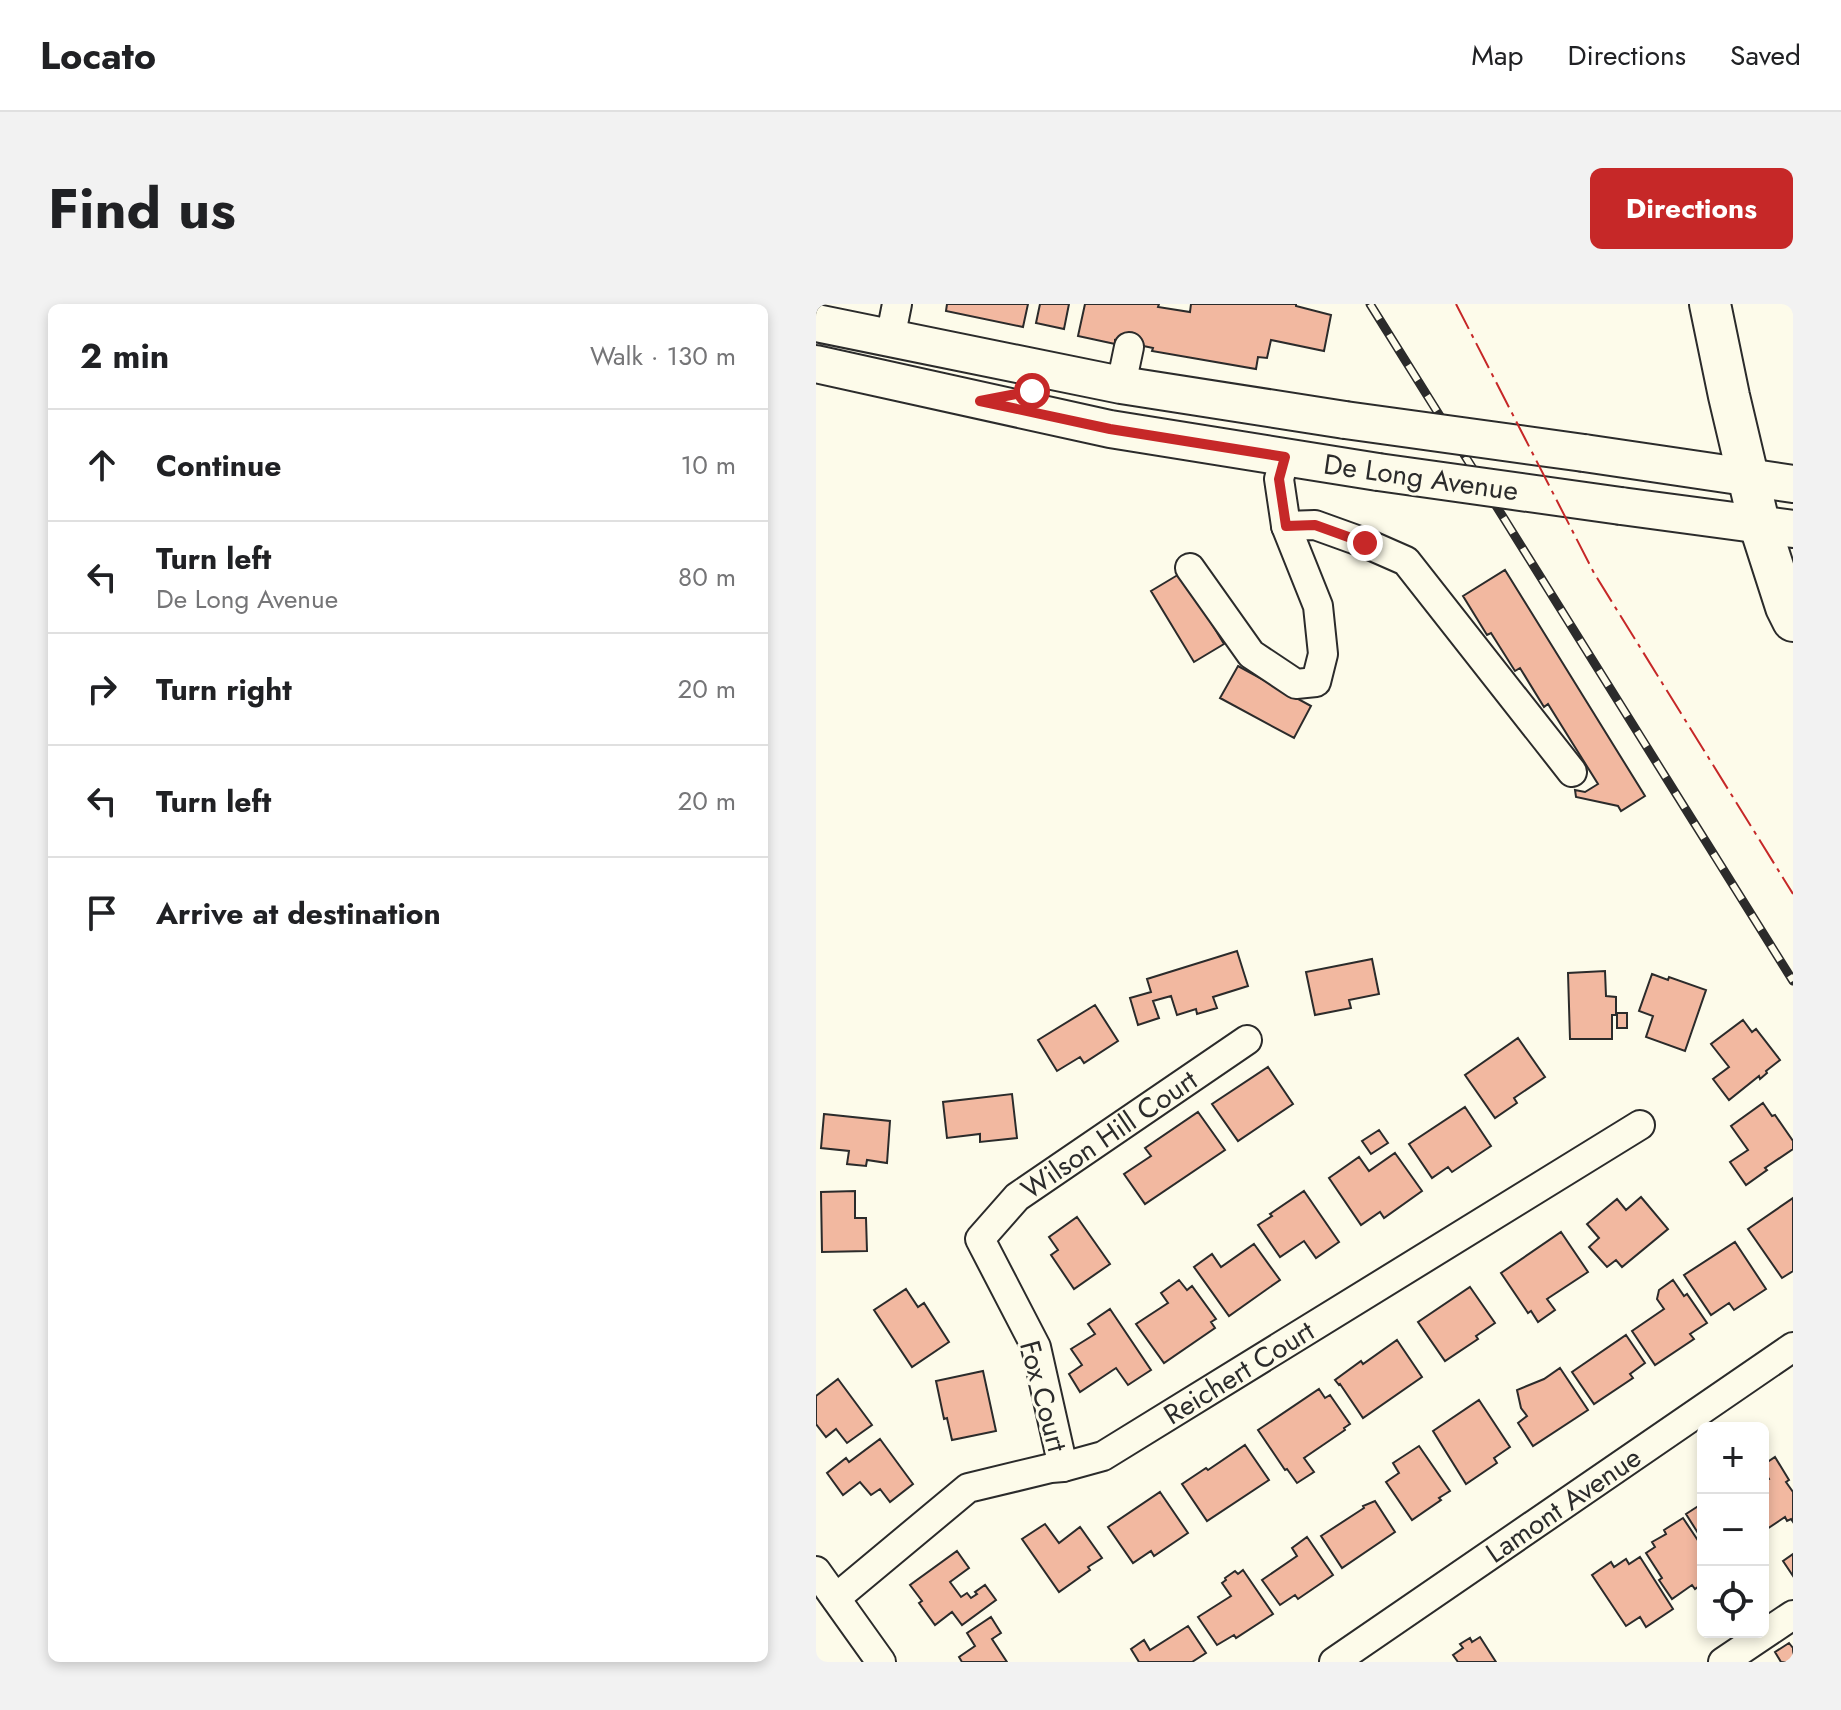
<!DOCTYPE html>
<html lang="en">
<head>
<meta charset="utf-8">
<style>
  :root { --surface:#fff; --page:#f2f2f2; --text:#202124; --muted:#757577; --line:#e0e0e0; --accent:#c62828 }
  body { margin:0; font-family:Jost,sans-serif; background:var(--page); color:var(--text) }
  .controls { position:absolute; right:24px; bottom:24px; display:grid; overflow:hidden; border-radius:12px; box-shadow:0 4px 12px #0003 }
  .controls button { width:72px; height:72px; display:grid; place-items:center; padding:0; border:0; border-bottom:2px solid var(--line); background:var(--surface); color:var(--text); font:40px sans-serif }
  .stop { position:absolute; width:24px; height:24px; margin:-18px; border:6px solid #c62828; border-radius:50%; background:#fff }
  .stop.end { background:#c62828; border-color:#fff; box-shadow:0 2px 8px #0008 }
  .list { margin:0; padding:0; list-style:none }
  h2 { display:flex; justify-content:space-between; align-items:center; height:104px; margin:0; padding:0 32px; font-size:34px }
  h2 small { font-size:26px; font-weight:400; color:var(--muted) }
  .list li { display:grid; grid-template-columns:52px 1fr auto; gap:24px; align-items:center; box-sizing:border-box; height:112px; padding:0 32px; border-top:2px solid var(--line) }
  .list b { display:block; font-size:30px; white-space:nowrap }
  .list p { margin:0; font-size:26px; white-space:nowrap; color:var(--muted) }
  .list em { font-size:26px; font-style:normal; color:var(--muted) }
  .icon { flex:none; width:44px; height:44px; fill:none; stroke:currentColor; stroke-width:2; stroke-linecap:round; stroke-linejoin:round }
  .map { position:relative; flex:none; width:977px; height:1358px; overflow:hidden; border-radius:12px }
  header { display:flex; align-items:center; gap:48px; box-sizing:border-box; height:112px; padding:0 40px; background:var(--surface); border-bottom:2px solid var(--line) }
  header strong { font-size:38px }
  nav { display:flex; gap:44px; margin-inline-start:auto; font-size:28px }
  .intro { display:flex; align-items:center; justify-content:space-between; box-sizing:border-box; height:192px; padding:0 48px }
  h1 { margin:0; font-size:56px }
  .button { padding:20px 36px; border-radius:12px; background:var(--accent); color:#fff; font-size:28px; font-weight:700 }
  main { display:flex; gap:48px; padding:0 48px }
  aside { flex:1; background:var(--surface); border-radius:12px; box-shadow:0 4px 12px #0003 }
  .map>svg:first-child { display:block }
  .building { fill:#f2b8a0; stroke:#2b2b2b; stroke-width:2 }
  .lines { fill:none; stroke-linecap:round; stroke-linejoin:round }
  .minor-casing { stroke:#2b2b2b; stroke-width:32 }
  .major-casing { stroke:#2b2b2b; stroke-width:40 }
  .highway-casing { stroke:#2b2b2b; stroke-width:44 }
  .minor { stroke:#fdfbea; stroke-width:28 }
  .major { stroke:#fdfbea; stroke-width:36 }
  .highway { stroke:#fdfbea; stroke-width:40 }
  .rail-casing { stroke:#2b2b2b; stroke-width:9 }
  .rail { stroke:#fdfbea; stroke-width:6; stroke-dasharray:18; stroke-linecap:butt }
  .major-bridge-casing { stroke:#2b2b2b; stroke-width:40; stroke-linecap:butt }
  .major-bridge { stroke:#fdfbea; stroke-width:36 }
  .power { stroke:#c62828; stroke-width:2; stroke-dasharray:28 6 4 6; stroke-linecap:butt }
  .route { stroke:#c62828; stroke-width:10 }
  .labels { text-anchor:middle; stroke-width:6; stroke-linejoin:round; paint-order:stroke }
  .street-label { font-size:28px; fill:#2b2b2b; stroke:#fdfbea }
</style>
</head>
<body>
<header>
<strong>Locato</strong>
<nav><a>Map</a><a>Directions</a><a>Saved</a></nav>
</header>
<div class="intro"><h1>Find us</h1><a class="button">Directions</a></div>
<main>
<aside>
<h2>2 min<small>Walk · 130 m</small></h2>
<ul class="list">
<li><svg class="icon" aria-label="ahead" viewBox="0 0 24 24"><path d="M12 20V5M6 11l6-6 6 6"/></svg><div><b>Continue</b></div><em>10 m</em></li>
<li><svg class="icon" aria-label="left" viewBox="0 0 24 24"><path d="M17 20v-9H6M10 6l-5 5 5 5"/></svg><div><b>Turn left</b><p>De Long Avenue</p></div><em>80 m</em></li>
<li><svg class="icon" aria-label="right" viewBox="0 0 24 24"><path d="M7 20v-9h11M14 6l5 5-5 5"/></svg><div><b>Turn right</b></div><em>20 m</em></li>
<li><svg class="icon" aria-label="left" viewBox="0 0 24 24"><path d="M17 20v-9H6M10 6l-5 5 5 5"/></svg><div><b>Turn left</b></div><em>20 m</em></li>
<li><svg class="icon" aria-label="arrive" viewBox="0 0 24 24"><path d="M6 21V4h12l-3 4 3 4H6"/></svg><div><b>Arrive at destination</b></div></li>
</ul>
</aside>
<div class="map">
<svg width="977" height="1358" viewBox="0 0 977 1358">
  <rect width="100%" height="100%" fill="#fdfbea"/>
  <!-- building -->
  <path class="building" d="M131 0H212L207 23 130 7Z
    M224 0H253L248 25 220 19Z
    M269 0H343L342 3 374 8 375 0H480V2L515 11 508 47 455 36 451 54 442 53 440 65 336 47 337 44 299 36V40L262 32Z
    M689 266 829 492 805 507 802 502 760 493 759 486 769 488 782 480 732 400 728 403 704 364 699 367 675 329 671 331 647 292Z
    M365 269 408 340 378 358 335 287Z
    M422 362 495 402 478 434 404 394Z
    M421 647 432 682 397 693 401 704 381 710 380 705 361 711 355 692 337 697 343 714 322 721 314 694 335 688 331 675Z
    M556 655 563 690 533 696 535 704 499 711 490 668Z
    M789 667 790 692 800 693V711H796V735H754L752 669Z
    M836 670 852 676 853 673 890 686 869 747 830 733 837 712 823 707Z
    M279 701 302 737 268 759 264 753 241 767 222 736Z
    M801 709H811V724H801Z
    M927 716 936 728 940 725 964 756 950 767 951 769 944 775 943 772 913 796 897 775 913 763 895 740Z
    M702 734 729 773 698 794 701 799 679 814 649 771Z
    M452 763 477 800 422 837 396 800Z
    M196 790 201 834 164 838V830L131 834 127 798Z
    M947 799 956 812 959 811 977 837V845L949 864 951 866 930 881 914 858 932 846 915 822Z
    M649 803 675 842 636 868 632 863 616 874 593 840Z
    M382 808 409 846 329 900 308 870 335 852 329 844Z
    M8 810 74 817 71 859 51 856 50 862 31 860 33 847 5 844Z
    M563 826 572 839 555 850 546 837Z
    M579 849 606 887 568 914 564 908 545 921 513 874 543 853 553 867Z
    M39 887V914H50L51 947 6 948 5 888Z
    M488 887 523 938 500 954 488 937 464 953 442 921 456 912 454 910Z
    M825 893 852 925 806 963 800 956 791 963 773 943 783 934 771 920 801 895 810 906Z
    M977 894V967L966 974 932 925Z
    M261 913 294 960 258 985 235 951 242 946 233 933Z
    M745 928 772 968 731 995 739 1006 722 1018 715 1007 712 1009 685 969Z
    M919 938 950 985 918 1006 913 999 895 1011 868 971Z
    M438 940 464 976 413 1012 378 963 396 950 405 963Z
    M363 976 371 986 376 982 400 1015 395 1018 399 1024 348 1059 320 1020 352 999 345 989Z
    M857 976 868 992 871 990 891 1019 874 1030 878 1035 839 1061 816 1027 848 1005 841 995 843 986Z
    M654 983 679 1019 660 1032 662 1035 629 1057 602 1018Z
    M90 985 102 1003 108 999 133 1038 96 1063 58 1006Z
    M294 1005 335 1066 312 1081 300 1064 264 1088 253 1070 266 1061 255 1045 279 1030 272 1020Z
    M810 1031 829 1059 814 1070 817 1074 778 1100 756 1068Z
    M581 1036 606 1073 547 1114 524 1080 523 1081 519 1076 545 1057 547 1060Z
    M744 1064 772 1106 717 1142 702 1119 711 1112 705 1104 701 1086 728 1075Z
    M167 1067 180 1127 136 1136 131 1114 128 1115 120 1077Z
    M22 1075 56 1121 31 1139 20 1125 10 1133 0 1120V1092Z
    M503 1085 509 1094 514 1091 534 1120 528 1124 529 1126 488 1154 498 1168 481 1179 471 1165 469 1166 442 1126Z
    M663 1096 694 1143 678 1154 681 1159 650 1180 617 1127Z
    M64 1135 97 1180 74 1198 64 1185 55 1191 44 1178 27 1191 11 1169 30 1154 33 1158Z
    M429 1141 453 1176 391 1217 366 1180 390 1164 392 1166Z
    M603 1142 634 1187 623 1194 625 1196 596 1216 570 1178 583 1169 577 1159Z
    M959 1153 973 1176 970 1178 977 1188V1218L975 1215 971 1217 969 1213 948 1227 947 1179 953 1175 947 1166V1161Z
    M344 1188 372 1229 338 1252 335 1247 317 1259 292 1223Z
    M559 1197 579 1228 526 1264 505 1232 548 1204 547 1202Z
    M887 1199V1237L870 1210Z
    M867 1214 887 1244V1279L879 1285 876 1281 856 1295 843 1276 846 1274 830 1249 839 1243 836 1238 850 1230 848 1226Z
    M229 1220 243 1239 264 1223 286 1254 272 1263 274 1266 243 1288 206 1235Z
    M491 1233 517 1271 482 1295 479 1291 464 1301 446 1276 481 1252 476 1244Z
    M141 1247 153 1264 134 1278 145 1293 151 1289 155 1294 161 1290 159 1288 169 1281 180 1296 146 1321 136 1308 119 1321 103 1299 106 1297 94 1281Z
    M977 1250V1272L967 1257Z
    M824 1253 857 1305 830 1323 824 1313 810 1322 776 1271 795 1258 798 1263 810 1255 813 1260Z
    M427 1266 457 1310 420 1334 418 1331 401 1341 382 1313 415 1292 406 1279 410 1276 409 1274 419 1267 422 1270Z
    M175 1313 185 1329 176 1335 191 1358H146L143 1353 159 1342 151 1329Z
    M372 1322 390 1349 376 1358H323L315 1345 328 1336 334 1346Z
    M664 1333 680 1358H642L637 1351 647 1344 644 1340 654 1334 656 1338Z
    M973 1339 977 1344V1358H965L959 1348Z"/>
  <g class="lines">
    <defs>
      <g id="minor">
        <path d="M74 35 81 0"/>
        <path d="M305 81 313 43"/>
        <path d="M470 222 499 221 549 239 590 257 756 468"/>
        <path d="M374 264 435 350 480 380 500 378 507 350 502 302 470 222 463 175 469 153"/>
        <path id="s1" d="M247 1163 220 1043 164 935 201 893 431 736"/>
        <path d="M0 1267 65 1358"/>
        <path id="s2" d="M20 1294 152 1184 235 1164 247 1163 287 1152 824 821"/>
        <path id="s3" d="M518 1358 977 1043"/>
        <path d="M907 1358 977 1311"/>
      </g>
      <path id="major" d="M0 19 305 81 529 116
        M0 60 294 125 562 168
        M768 149 977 180
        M805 202 977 225"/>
      <path id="highway" d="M894 0 913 92 943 219 970 303 977 317"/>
    </defs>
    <!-- minor casing -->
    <use href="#minor" class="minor-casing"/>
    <!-- major casing -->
    <use href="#major" class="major-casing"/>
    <!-- highway casing -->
    <use href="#highway" class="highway-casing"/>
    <!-- minor -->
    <use href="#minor" class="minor"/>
    <!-- major -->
    <use href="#major" class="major"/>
    <!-- highway -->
    <use href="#highway" class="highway"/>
    <defs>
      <path id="rail" d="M554 0 977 677"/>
    </defs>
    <!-- rail casing -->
    <use href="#rail" class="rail-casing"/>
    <!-- rail -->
    <use href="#rail" class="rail"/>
    <defs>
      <path id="major-bridge" d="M529 116 768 149
        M562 168 805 202"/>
    </defs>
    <!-- major-bridge casing -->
    <use href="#major-bridge" class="major-bridge-casing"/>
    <!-- major-bridge -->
    <use href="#major-bridge" class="major-bridge"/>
    <!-- power -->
    <path class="power" d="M640 0 778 269 977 590"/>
  </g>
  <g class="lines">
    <!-- route -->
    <path class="route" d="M216 87 164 97 294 125 469 153 463 175 470 222 499 221 549 239"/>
  </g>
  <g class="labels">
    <!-- street labels -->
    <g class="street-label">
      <text transform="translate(605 173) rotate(8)" y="10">De Long Avenue</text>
      <text dy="10" stroke="none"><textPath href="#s1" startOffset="412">Wilson Hill Court</textPath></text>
      <text dy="10" stroke="none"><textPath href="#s2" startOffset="470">Reichert Court</textPath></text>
      <text transform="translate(228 1092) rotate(75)" y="10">Fox Court</text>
      <text dy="10" stroke="none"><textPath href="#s3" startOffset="278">Lamont Avenue</textPath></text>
    </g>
  </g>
</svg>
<div class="controls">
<button>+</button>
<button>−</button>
<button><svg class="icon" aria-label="locate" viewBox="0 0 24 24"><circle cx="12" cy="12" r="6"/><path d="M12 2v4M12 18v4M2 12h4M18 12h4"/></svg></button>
</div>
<div class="stop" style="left:216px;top:87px"></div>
<div class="stop end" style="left:549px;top:239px"></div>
</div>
</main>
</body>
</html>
